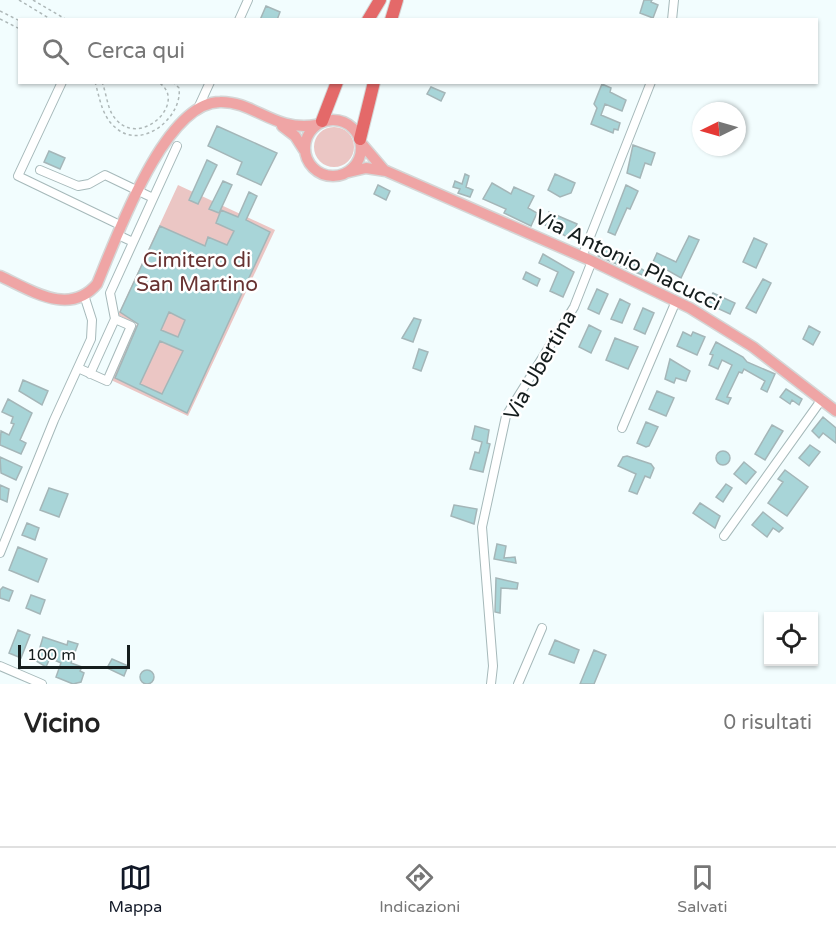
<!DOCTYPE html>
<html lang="it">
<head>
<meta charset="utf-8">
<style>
  :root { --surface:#fff; --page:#f6f6f6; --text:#222; --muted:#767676; --line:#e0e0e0; --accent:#111827 }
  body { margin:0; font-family:"Varela Round",sans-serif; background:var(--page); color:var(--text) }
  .controls { position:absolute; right:18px; bottom:18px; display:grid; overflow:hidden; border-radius:0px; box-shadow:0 2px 4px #0004 }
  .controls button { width:54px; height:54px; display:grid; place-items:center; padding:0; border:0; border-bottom:2px solid var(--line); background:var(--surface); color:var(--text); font:30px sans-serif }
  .compass { position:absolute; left:692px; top:102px; width:54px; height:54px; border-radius:50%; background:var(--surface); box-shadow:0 2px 4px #0004; rotate:265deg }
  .scale { position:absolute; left:18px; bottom:15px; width:112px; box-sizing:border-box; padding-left:6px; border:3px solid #151d1d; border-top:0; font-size:16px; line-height:21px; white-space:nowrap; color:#151d1d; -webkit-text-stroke:4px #fff; paint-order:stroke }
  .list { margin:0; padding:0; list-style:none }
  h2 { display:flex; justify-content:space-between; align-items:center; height:78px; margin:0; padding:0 24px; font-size:26px }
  h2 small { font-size:20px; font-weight:400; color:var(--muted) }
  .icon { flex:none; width:33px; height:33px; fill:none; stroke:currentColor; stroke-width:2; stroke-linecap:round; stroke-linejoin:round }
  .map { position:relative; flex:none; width:836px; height:684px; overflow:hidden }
  .search { position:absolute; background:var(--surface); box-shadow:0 2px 4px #0004; left:18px; right:18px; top:18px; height:66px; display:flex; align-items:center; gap:15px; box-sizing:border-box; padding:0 21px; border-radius:0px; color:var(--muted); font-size:22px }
  .sheet { height:162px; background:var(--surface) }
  nav { display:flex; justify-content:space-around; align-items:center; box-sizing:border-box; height:84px; border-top:2px solid var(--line); background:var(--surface); font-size:16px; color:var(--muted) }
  nav a { display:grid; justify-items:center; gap:3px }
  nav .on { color:var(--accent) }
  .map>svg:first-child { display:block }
  .green { fill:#ebc6c4 }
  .building { fill:#a8d5d8; stroke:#a4b6b8; stroke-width:1.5; fill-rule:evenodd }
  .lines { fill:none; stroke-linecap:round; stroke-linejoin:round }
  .minor-casing { stroke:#a6b9ba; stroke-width:10 }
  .major-casing { stroke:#d5d6d6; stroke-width:13 }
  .highway-casing { stroke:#d5d6d6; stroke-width:14 }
  .path { stroke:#aeb8b8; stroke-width:1.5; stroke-dasharray:3 3; stroke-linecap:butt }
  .minor { stroke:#fff; stroke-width:8 }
  .major { stroke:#efa5a5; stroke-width:10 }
  .highway { stroke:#e46969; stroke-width:12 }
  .labels { text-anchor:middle; stroke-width:5; stroke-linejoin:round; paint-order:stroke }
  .park-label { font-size:21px; fill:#683332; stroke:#fff }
  .street-label { font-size:21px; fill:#151d1d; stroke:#fff }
</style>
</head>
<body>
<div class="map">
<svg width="836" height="684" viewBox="0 0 836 684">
  <rect width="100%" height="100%" fill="#f2fdfe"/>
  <!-- green -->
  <path class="green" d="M314 147a20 20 0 1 1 40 0a20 20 0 1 1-40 0Z
    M178 185 275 230 188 416 111 380 137 324 118 315Z"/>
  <!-- building -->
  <path class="building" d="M644 0H652L651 2 658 5 653 18 640 13Z
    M266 6 280 12 277 20H260Z
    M602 84 611 88 610 92 626 100 622 111 605 104 601 115 620 123 618 130 614 129 613 133 591 124 597 108 594 104Z
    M431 87 445 93 441 101 427 94Z
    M217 126 277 153 261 185 237 174 242 162 208 146Z
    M633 145 655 153 651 165 645 163 640 178 627 173Z
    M49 151 65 158 60 169 44 162Z
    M207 160 217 165 198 204 189 200Z
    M465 174 469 176 466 187 473 190 470 197 458 193 460 189 453 187 455 181 462 184Z
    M555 174 575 183 571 193 560 197 548 190Z
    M223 181 232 185 219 213 209 209Z
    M492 183 511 194 514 187 534 196 528 208 537 213 531 226 504 213 506 209 483 199Z
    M378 185 390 191 386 200 374 194Z
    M626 185 638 191 630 209 627 208 615 235 608 232Z
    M249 192 257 196 246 220 270 232 187 413 115 378 138 324 120 312 160 226 205 246 208 237 227 245 234 231 216 223 221 210 238 217ZM169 312 185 320 178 337 161 330ZM160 341 183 351 162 394 140 384Z
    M549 212 577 224 571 239 545 225Z
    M689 236 699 240 681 278 653 262 657 253 676 262Z
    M754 238 767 244 756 268 743 262Z
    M598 244 621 255 649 274 647 277 598 256 596 249Z
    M543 254 574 272 563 297 550 291 558 272 539 263Z
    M526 272 540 279 537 286 523 279Z
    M763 279 771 283 756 313 746 308Z
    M597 289 608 294 599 314 588 309Z
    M713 293 735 303 730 314 708 304Z
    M620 299 630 304 622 323 611 319Z
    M643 308 654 313 645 334 634 329Z
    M414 318 421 320 413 342 402 338Z
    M589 325 601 331 591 353 579 347Z
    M809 326 820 332 813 345 803 339Z
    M683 332 691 336 693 332 705 337 697 355 677 346Z
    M615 338 638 347 628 369 606 360Z
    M716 342 743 357 747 362 775 374 767 392 761 389 765 381 744 369 742 373 739 372 727 397 731 398 728 404 716 399 732 365 722 360 718 369 709 365 713 355 710 354Z
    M419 349 428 352 421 371 413 368Z
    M670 359 690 371 686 381 676 378 674 383 665 379Z
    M23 380 48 391 42 405 19 391Z
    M786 389 802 399 799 405 792 400 790 404 780 397Z
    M657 391 674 398 666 416 649 409Z
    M8 399 32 413 20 440 26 443 21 454 0 445 1 431 9 435 14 424 11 423 13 417 2 412Z
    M823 417 836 428V443L823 433 819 438 812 431Z
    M646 422 658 427 649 446 646 447 637 443Z
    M772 425 783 431 765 460 755 454Z
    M475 426 489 430 487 443 490 444 483 472 470 469 475 452 479 453 482 442 472 439Z
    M810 445 820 452 809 466 799 458Z
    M716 458a7 7 0 1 1 14 0a7 7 0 1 1-14 0Z
    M627 456 651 464 654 468 650 478 645 476 637 494 629 491 636 474 618 466 623 457Z
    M0 457 22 467 16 480 1 473Z
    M744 462 756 472 746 484 734 474Z
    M785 470 808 487 787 516 768 503 783 482 778 479Z
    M726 484 732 488 723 502 716 497Z
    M0 485 9 489 7 502 0 499Z
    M49 488 68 494 59 517 40 510Z
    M700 503 720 516 715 528 693 513Z
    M454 505 477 509 474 524 451 516Z
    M763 512 783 528 779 532 773 528 767 537 752 525Z
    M27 523 39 528 35 540 22 535Z
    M497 544 506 546 504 558 515 557 516 563 494 559Z
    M18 547 47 559 38 582 9 570Z
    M496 578 518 583 517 589 501 588 500 613 495 612Z
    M3 587 13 591 9 601 0 598V590Z
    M31 595 45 600 40 614 26 608Z
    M18 630 30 635 21 658 9 653Z
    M43 637 67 645 68 641 78 644 71 663 82 667 80 671 84 673 81 682 73 684 56 677 61 663 50 658 46 667 36 661Z
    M555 640 579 650 574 663 549 654Z
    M594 650 606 655 594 684H580Z
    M112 659 128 666 124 676 107 668Z
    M140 677a7 7 0 1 1 14 0a7 7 0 1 1-14 0Z"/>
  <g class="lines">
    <defs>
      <path id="minor" d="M239 20 248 0
        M672 20 674 0
        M62 82 18 176 122 226
        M199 106 210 82
        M40 170 78 186 89 184 105 175 153 198
        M118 235 133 242
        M582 257 651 82
        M78 368 107 381 131 326 115 319
        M90 374 115 319 110 293 177 146
        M622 428 676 301
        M724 536 822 399
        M0 553 54 420 91 339 92 320 84 295
        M0 666 42 684
        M491 684 493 666 482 527 506 416 574 307 592 261
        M518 684 542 628"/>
      <path id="major" d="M305 148a28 28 0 1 1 56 0a28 28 0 1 1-56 0Z
        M282 126 295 136 304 150
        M361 143 384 170
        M349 172 366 168 386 171 592 261 690 308 753 347 836 411
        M0 276C31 290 69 317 97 284 116 239 164 102 220 102 254 101 274 132 316 125"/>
      <path id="highway" d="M368 20 380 0
        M391 20 397 0
        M322 121 337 82
        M360 139 374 82"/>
    </defs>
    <!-- minor casing -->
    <use href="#minor" class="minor-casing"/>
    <!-- major casing -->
    <use href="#major" class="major-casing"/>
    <!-- highway casing -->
    <use href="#highway" class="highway-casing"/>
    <!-- path -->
    <path class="path" d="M19 0 52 20
      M33 0 67 20
      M0 11 20 21
      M0 19 20 29
      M95 82C100 99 102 117 116 128 142 151 183 117 179 88L173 82
      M102 82C106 92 107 105 112 114 136 154 191 102 158 82"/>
    <!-- minor -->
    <use href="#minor" class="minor"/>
    <!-- major -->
    <use href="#major" class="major"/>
    <!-- highway -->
    <use href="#highway" class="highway"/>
  </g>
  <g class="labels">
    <!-- park labels -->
    <g class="park-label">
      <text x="197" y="267">Cimitero di<tspan x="197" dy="24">San Martino</tspan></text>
    </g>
    <!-- street labels -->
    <g class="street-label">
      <text transform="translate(628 260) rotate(26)" y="7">Via Antonio Placucci</text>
      <text transform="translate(540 365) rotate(-60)" y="7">Via Ubertina</text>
    </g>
  </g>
</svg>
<div class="controls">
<button><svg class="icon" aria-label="locate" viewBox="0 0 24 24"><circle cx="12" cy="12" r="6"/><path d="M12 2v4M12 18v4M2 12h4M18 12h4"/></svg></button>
</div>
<svg class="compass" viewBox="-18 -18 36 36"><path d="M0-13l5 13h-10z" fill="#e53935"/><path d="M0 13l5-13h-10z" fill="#767676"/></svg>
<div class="scale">100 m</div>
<div class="search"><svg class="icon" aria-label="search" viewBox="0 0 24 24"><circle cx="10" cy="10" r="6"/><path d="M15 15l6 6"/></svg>Cerca qui</div>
</div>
<section class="sheet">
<h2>Vicino<small>0 risultati</small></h2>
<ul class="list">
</ul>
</section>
<nav>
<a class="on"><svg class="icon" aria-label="map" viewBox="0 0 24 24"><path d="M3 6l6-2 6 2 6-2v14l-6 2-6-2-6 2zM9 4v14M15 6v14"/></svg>Mappa</a>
<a><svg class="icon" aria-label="directions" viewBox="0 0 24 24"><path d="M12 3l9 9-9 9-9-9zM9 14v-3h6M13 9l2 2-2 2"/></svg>Indicazioni</a>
<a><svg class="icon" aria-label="saved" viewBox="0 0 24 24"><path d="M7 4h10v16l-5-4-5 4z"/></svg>Salvati</a>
</nav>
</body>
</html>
